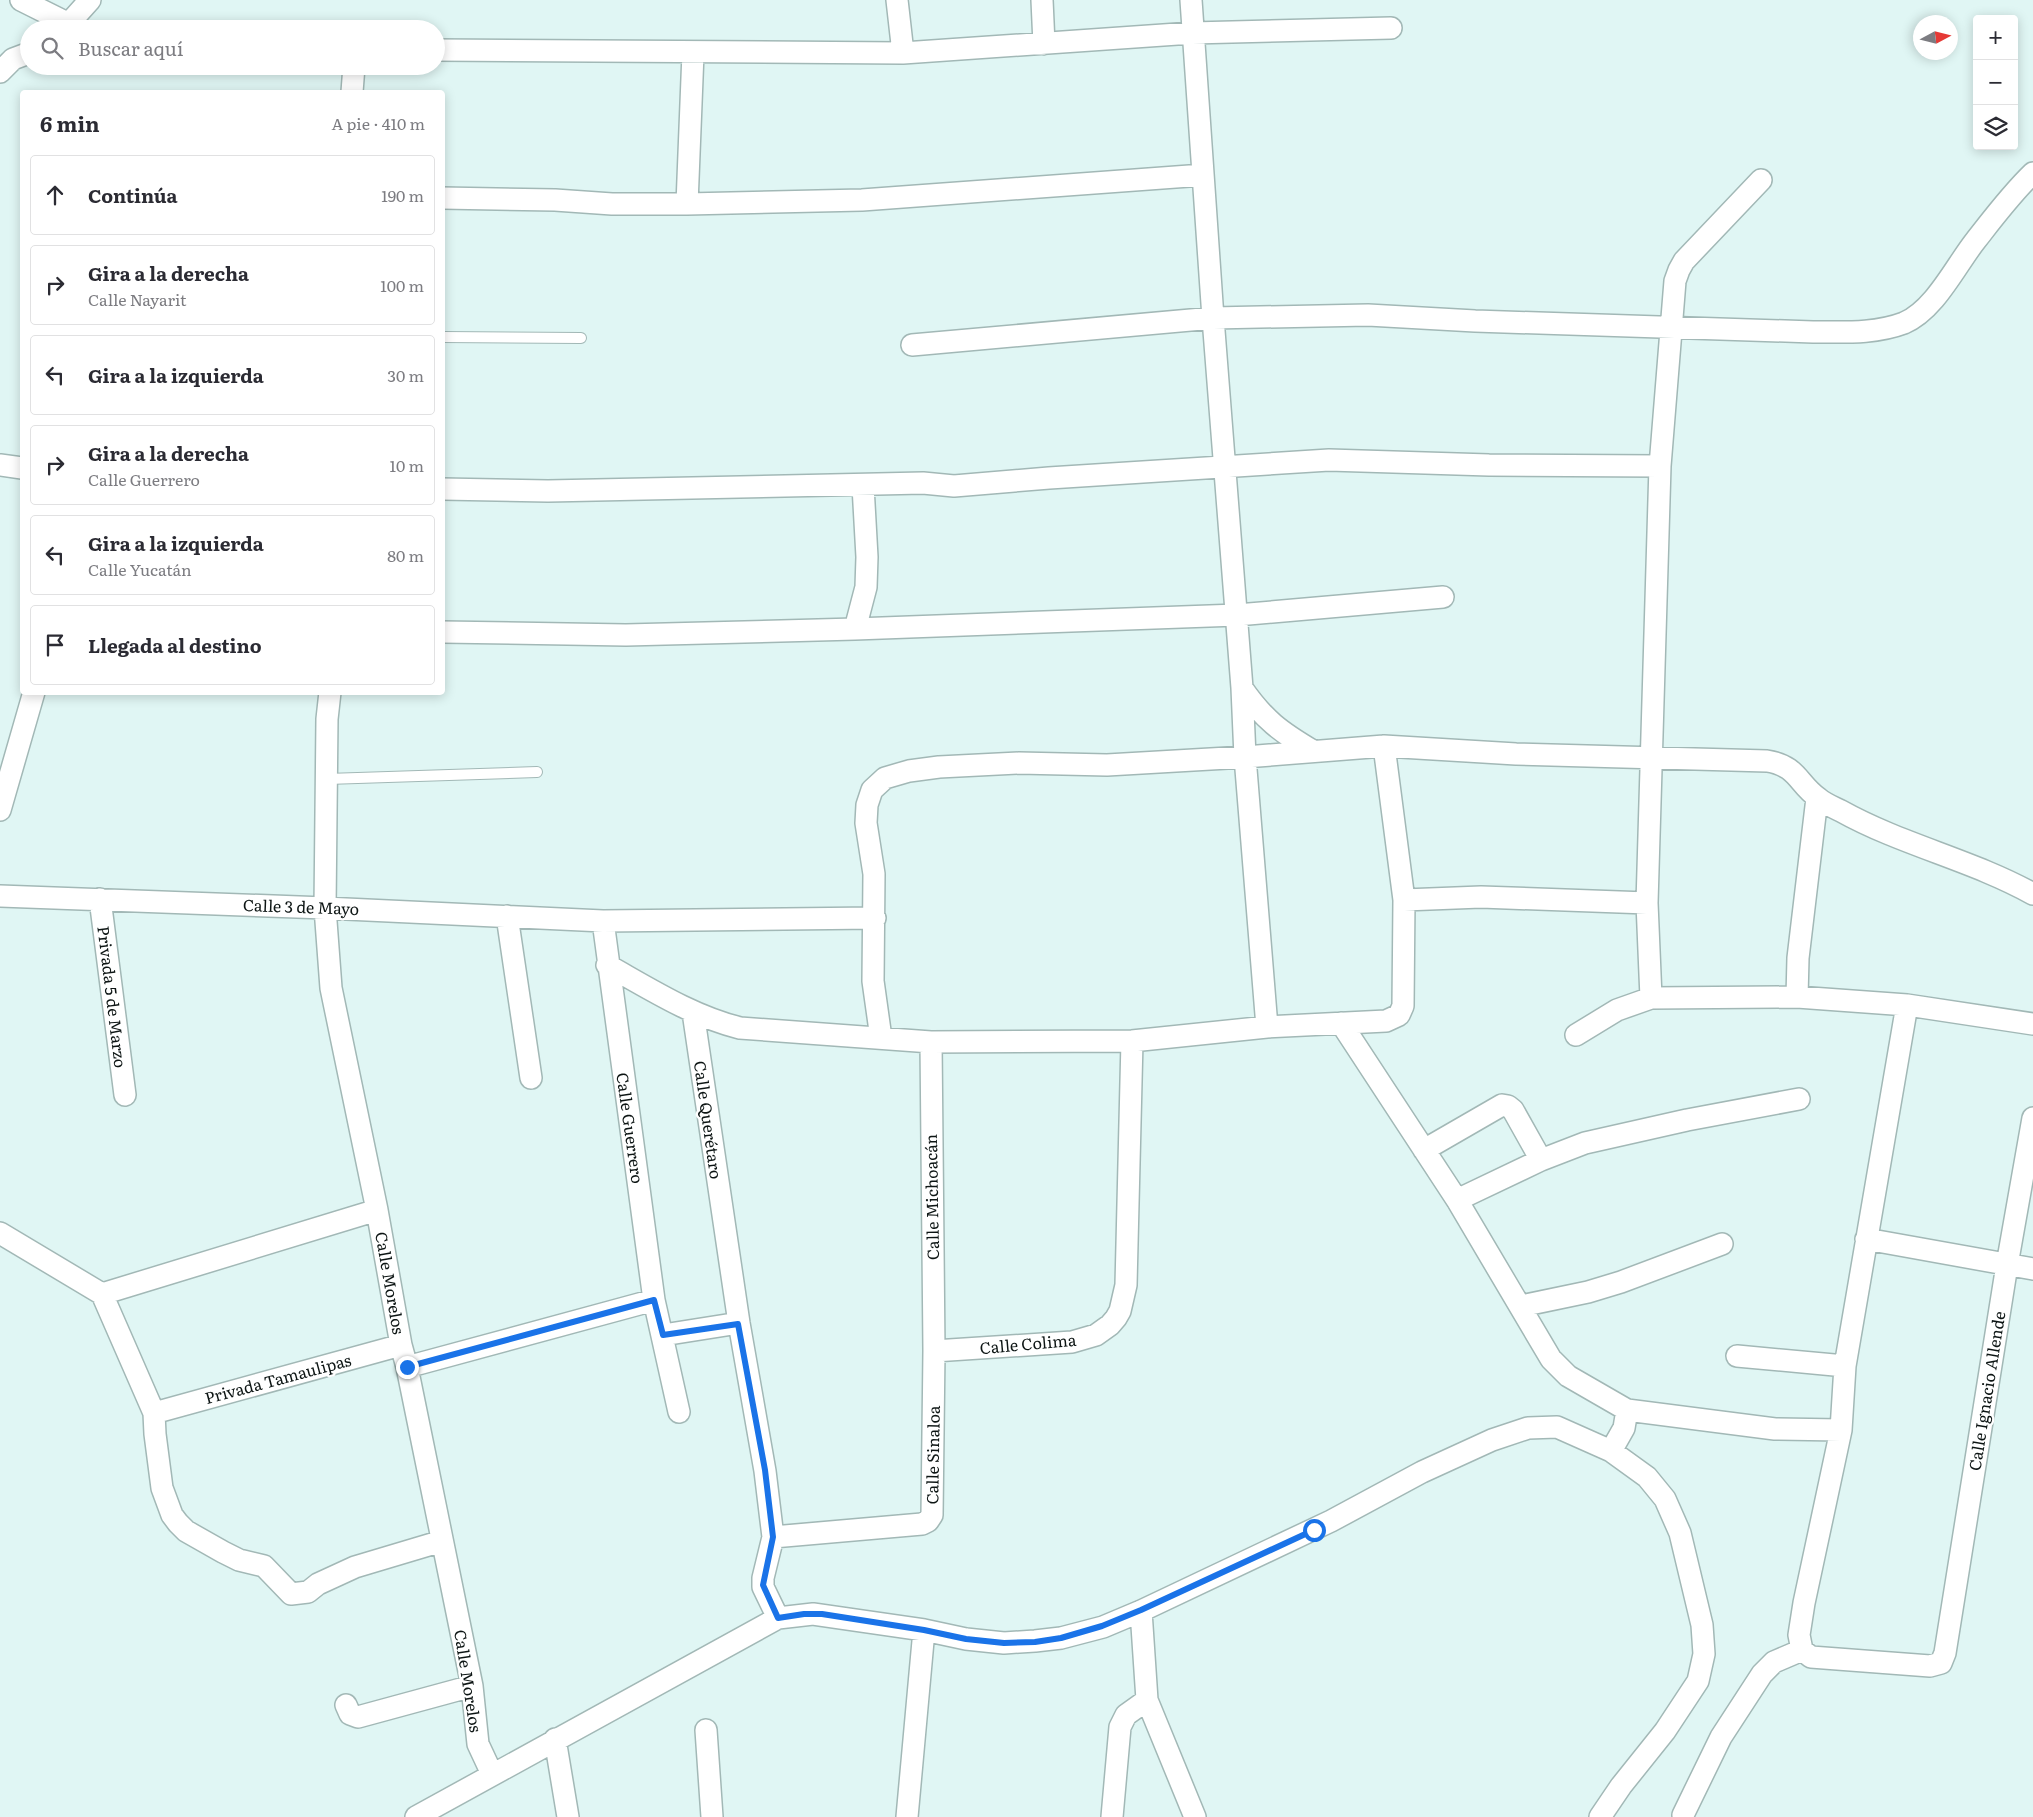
<!DOCTYPE html>
<html lang="es">
<head>
<meta charset="utf-8">
<style>
  :root { --surface:#fff; --page:#f7f7f7; --text:#2b2b33; --muted:#7c7c81; --line:#e1e1e2 }
  body { margin:0; font-family:Literata,serif; background:var(--page); color:var(--text) }
  .controls { position:absolute; right:15px; top:15px; display:grid; overflow:hidden; border-radius:5px; box-shadow:0 2px 12px #0003 }
  .controls button { width:45px; height:45px; display:grid; place-items:center; padding:0; border:0; border-bottom:1px solid var(--line); background:var(--surface); color:var(--text); font:25px sans-serif }
  .compass { position:absolute; left:1913px; top:15px; width:45px; height:45px; border-radius:50%; background:var(--surface); box-shadow:0 2px 12px #0003; rotate:83deg }
  .stop { position:absolute; width:15px; height:15px; margin:-11px; border:4px solid #1a73e8; border-radius:50%; background:#fff }
  .stop.end { background:#1a73e8; border-color:#fff; box-shadow:0 1px 5px #0008 }
  .list { margin:0; padding:0; list-style:none }
  h2 { display:flex; justify-content:space-between; align-items:center; height:65px; margin:0; padding:0 20px; font-size:21px }
  h2 small { font-size:16px; font-weight:400; color:var(--muted) }
  .list li { display:grid; grid-template-columns:32px 1fr auto; gap:15px; align-items:center; box-sizing:border-box; height:80px; margin:0 10px 10px; padding:0 10px; border:1px solid var(--line); border-radius:5px }
  .list b { display:block; font-size:19px; white-space:nowrap }
  .list p { margin:0; font-size:16px; white-space:nowrap; color:var(--muted) }
  .list em { font-size:16px; font-style:normal; color:var(--muted) }
  .icon { flex:none; width:28px; height:28px; fill:none; stroke:currentColor; stroke-width:2; stroke-linecap:round; stroke-linejoin:round }
  .map { position:relative; flex:none; width:2033px; height:1817px; overflow:hidden }
  .search { position:absolute; background:var(--surface); box-shadow:0 2px 12px #0003; left:20px; top:20px; width:425px; height:55px; display:flex; align-items:center; gap:12px; box-sizing:border-box; padding:0 18px; border-radius:28px; color:var(--muted); font-size:19px }
  .panel { position:absolute; background:var(--surface); box-shadow:0 2px 12px #0003; left:20px; top:90px; width:425px; height:605px; border-radius:5px }
  .map>svg:first-child { display:block }
  .lines { fill:none; stroke-linecap:round; stroke-linejoin:round }
  .lane-casing { stroke:#a2b8b6; stroke-width:12 }
  .street-casing { stroke:#a2b8b6; stroke-width:24 }
  .lane { stroke:#fff; stroke-width:10 }
  .street { stroke:#fff; stroke-width:21 }
  .route { stroke:#1a73e8; stroke-width:6 }
  .labels { text-anchor:middle; stroke-width:4.5; stroke-linejoin:round; paint-order:stroke }
  .street-label { font-size:16px; fill:#0d1514; stroke:#fff }
</style>
</head>
<body>
<div class="map">
<svg width="2033" height="1817" viewBox="0 0 2033 1817">
  <rect width="100%" height="100%" fill="#e0f6f4"/>
  <g class="lines">
    <defs>
      <path id="lane" d="M442 337 581 338
        M327 779 537 772"/>
      <path id="street" d="M21 0 69 24
        M897 0 903 53
        M1042 0 1044 44
        M1191 0 1213 318 1242 688 1245 757 1267 1027
        M64 29 90 0
        M436 50 903 53 1192 33 1391 28
        M0 72 13 59 29 53
        M352 92 354 66
        M1761 180 1684 261 1679 270 1675 281 1660 466 1647 903 1651 998 1797 997 1907 1005 2033 1024
        M442 198 555 200 612 204H687L862 200 1203 175
        M687 204 693 53
        M912 345 1213 318 1368 315 1475 321 1813 332C1844 332 1875 334 1904 323 1935 310 1956 265 1976 240 1994 217 2012 193 2033 173
        M0 465 22 468
        M442 489 548 491 923 483 954 486 1049 478 1329 460 1489 465 1660 466
        M855 629 866 587 867 557 863 486
        M442 632 626 635 855 629 1237 615 1443 597
        M1242 688C1264 720 1281 732 1313 751
        M330 692 327 719 325 908 331 988 377 1210 401 1345 407 1367 472 1686 478 1744 492 1774
        M0 810 34 692
        M0 896 325 908 603 921 875 918
        M100 899 125 1095
        M1404 900 1481 897 1647 903
        M507 916 531 1078
        M603 921 654 1300 679 1412
        M607 965C650 989 692 1016 740 1028L931 1042 1132 1041 1267 1027 1386 1021 1399 1015 1403 1006 1404 900 1384 746
        M1797 997 1798 958 1817 798
        M1907 1005 1845 1366 1841 1430 1804 1603 1799 1635 1802 1650 1811 1657 1930 1666 1941 1663 1945 1653 2007 1265 2033 1118
        M693 1012 739 1323 765 1471 773 1537 763 1578V1587L778 1618
        M1341 1023 1457 1200 1551 1359 1568 1376 1627 1410 1775 1429 1841 1430
        M1576 1035 1617 1010 1651 998
        M881 1038 873 981 874 874 866 823 867 805 872 790 885 778 909 771 939 767 1019 763 1107 765 1245 757 1384 746 1516 754 1767 761C1798 766 1797 783 1818 798 1825 804 1833 807 1841 811 1902 845 1972 860 2033 894
        M1424 1150 1502 1105 1508 1106 1513 1110 1541 1160
        M1457 1200 1541 1160 1585 1143 1687 1120 1799 1099
        M0 1233 102 1294 154 1413 155 1434 162 1488 172 1515 178 1523 186 1531 223 1552 239 1560 264 1566 291 1594 308 1592 318 1584 355 1567 442 1541
        M1866 1239 2033 1269
        M102 1294 377 1210
        M1521 1306 1588 1292 1621 1282 1722 1244
        M663 1335 739 1323
        M934 1351 1072 1342 1096 1335 1110 1325 1116 1318 1120 1311 1126 1285 1132 1041
        M1737 1356 1845 1366
        M407 1367 654 1300
        M154 1413 401 1345
        M1611 1451 1624 1428 1627 1410
        M773 1537 922 1524 928 1521 932 1515 934 1351 931 1042
        M1141 1611 1147 1700 1195 1817
        M346 1705 350 1714 358 1717 472 1686
        M706 1730 712 1817
        M555 1739 568 1817
        M1683 1815 1721 1737 1762 1674 1774 1662 1802 1650
        M416 1817 778 1618 813 1614 924 1630 966 1639 1004 1643 1035 1641 1061 1638 1103 1627 1141 1611 1331 1521 1422 1472 1492 1440 1528 1428 1557 1427 1611 1451 1647 1477 1665 1499 1680 1533 1702 1625 1704 1654 1698 1681 1665 1731 1621 1786 1600 1817
        M907 1817 924 1630
        M1112 1817 1120 1727 1126 1715 1147 1700"/>
    </defs>
    <!-- lane casing -->
    <use href="#lane" class="lane-casing"/>
    <!-- street casing -->
    <use href="#street" class="street-casing"/>
    <!-- lane -->
    <use href="#lane" class="lane"/>
    <!-- street -->
    <use href="#street" class="street"/>
  </g>
  <g class="lines">
    <!-- route -->
    <path class="route" d="M407 1367 654 1300 663 1335 738 1324 765 1470 773 1537 763 1585 778 1618 804 1614H822L924 1630 966 1639 1004 1643 1035 1642 1061 1638 1102 1626 1141 1610 1314 1530"/>
  </g>
  <g class="labels">
    <!-- street labels -->
    <g class="street-label">
      <text transform="translate(301 907) rotate(2)" y="6">Calle 3 de Mayo</text>
      <text transform="translate(112 997) rotate(83)" y="6">Privada 5 de Marzo</text>
      <text transform="translate(708 1120) rotate(82)" y="6">Calle Querétaro</text>
      <text transform="translate(630 1128) rotate(82)" y="6">Calle Guerrero</text>
      <text transform="translate(932 1197) rotate(-91)" y="6">Calle Michoacán</text>
      <text transform="translate(390 1283) rotate(80)" y="6">Calle Morelos</text>
      <text transform="translate(1028 1344) rotate(-5)" y="6">Calle Colima</text>
      <text transform="translate(278 1379) rotate(-15)" y="6">Privada Tamaulipas</text>
      <text transform="translate(1987 1391) rotate(-81)" y="6">Calle Ignacio Allende</text>
      <text transform="translate(933 1455) rotate(-89)" y="6">Calle Sinaloa</text>
      <text transform="translate(468 1681) rotate(81)" y="6">Calle Morelos</text>
    </g>
  </g>
</svg>
<div class="controls">
<button>+</button>
<button>−</button>
<button><svg class="icon" aria-label="layers" viewBox="0 0 24 24"><path d="M12 4l9 5-9 5-9-5zM3 14l9 5 9-5"/></svg></button>
</div>
<svg class="compass" viewBox="-18 -18 36 36"><path d="M0-13l5 13h-10z" fill="#e53935"/><path d="M0 13l5-13h-10z" fill="#7c7c81"/></svg>
<div class="stop" style="left:1314px;top:1530px"></div>
<div class="stop end" style="left:407px;top:1367px"></div>
<div class="search"><svg class="icon" aria-label="search" viewBox="0 0 24 24"><circle cx="10" cy="10" r="6"/><path d="M15 15l6 6"/></svg>Buscar aquí</div>
<section class="panel">
<h2>6 min<small>A pie · 410 m</small></h2>
<ul class="list">
<li><svg class="icon" aria-label="ahead" viewBox="0 0 24 24"><path d="M12 20V5M6 11l6-6 6 6"/></svg><div><b>Continúa</b></div><em>190 m</em></li>
<li><svg class="icon" aria-label="right" viewBox="0 0 24 24"><path d="M7 20v-9h11M14 6l5 5-5 5"/></svg><div><b>Gira a la derecha</b><p>Calle Nayarit</p></div><em>100 m</em></li>
<li><svg class="icon" aria-label="left" viewBox="0 0 24 24"><path d="M17 20v-9H6M10 6l-5 5 5 5"/></svg><div><b>Gira a la izquierda</b></div><em>30 m</em></li>
<li><svg class="icon" aria-label="right" viewBox="0 0 24 24"><path d="M7 20v-9h11M14 6l5 5-5 5"/></svg><div><b>Gira a la derecha</b><p>Calle Guerrero</p></div><em>10 m</em></li>
<li><svg class="icon" aria-label="left" viewBox="0 0 24 24"><path d="M17 20v-9H6M10 6l-5 5 5 5"/></svg><div><b>Gira a la izquierda</b><p>Calle Yucatán</p></div><em>80 m</em></li>
<li><svg class="icon" aria-label="arrive" viewBox="0 0 24 24"><path d="M6 21V4h12l-3 4 3 4H6"/></svg><div><b>Llegada al destino</b></div></li>
</ul>
</section>
</div>
</body>
</html>
